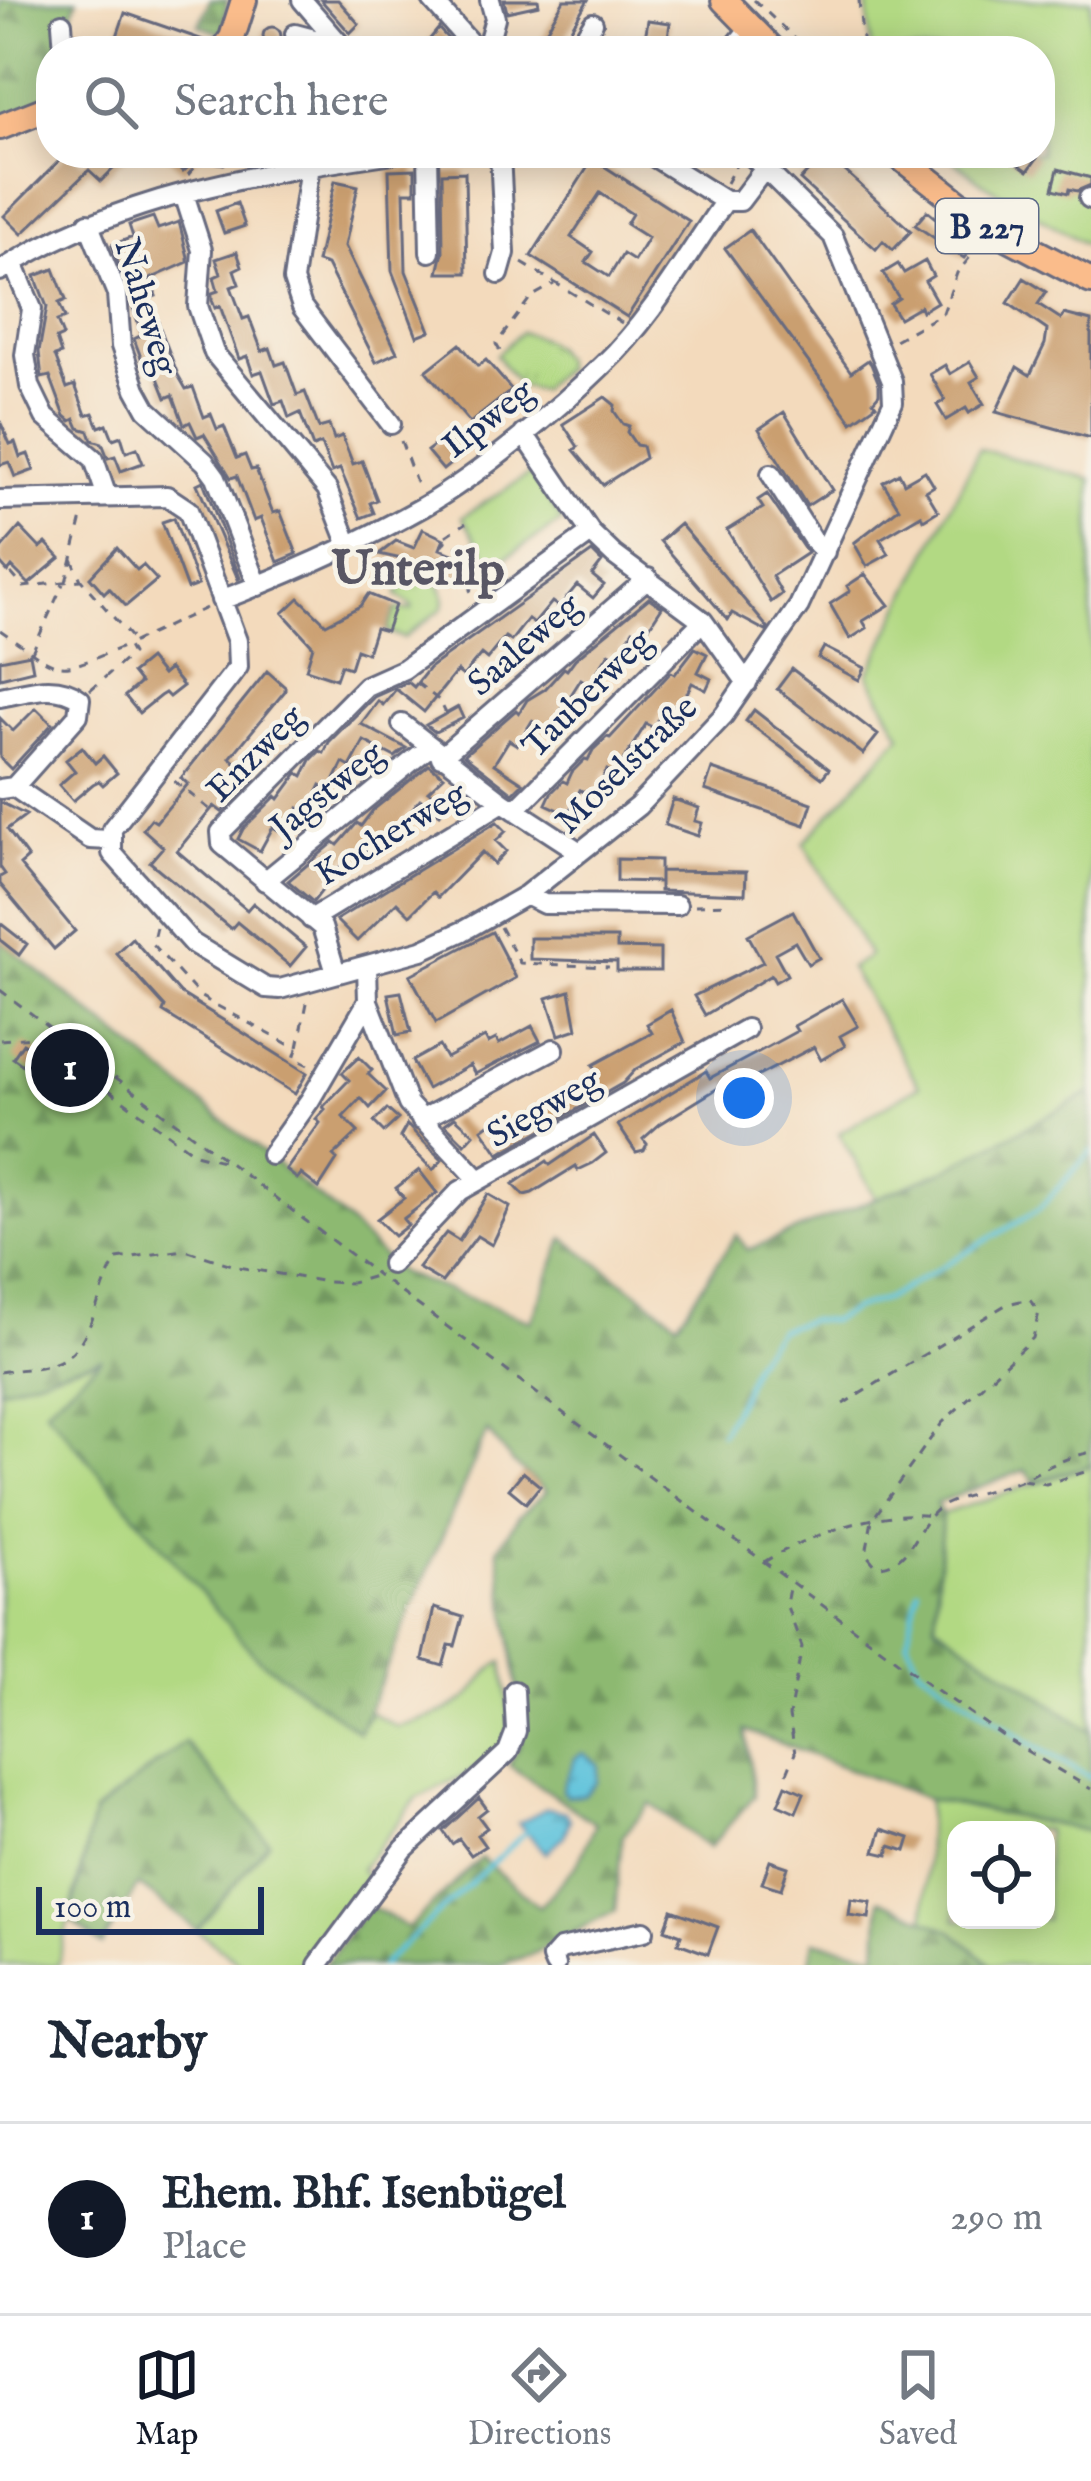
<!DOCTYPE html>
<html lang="en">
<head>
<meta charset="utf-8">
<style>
  :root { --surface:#fff; --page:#f2f2f3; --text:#1f2937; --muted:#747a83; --line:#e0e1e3; --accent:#111827 }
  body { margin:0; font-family:"IM FELL English",serif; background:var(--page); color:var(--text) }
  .controls { position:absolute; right:36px; bottom:36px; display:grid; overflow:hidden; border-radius:24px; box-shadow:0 6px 30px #0003 }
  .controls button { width:108px; height:108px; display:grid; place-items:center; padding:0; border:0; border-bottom:3px solid var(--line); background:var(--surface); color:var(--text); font:60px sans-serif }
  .scale { position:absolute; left:36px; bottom:30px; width:228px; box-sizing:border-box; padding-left:12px; border:6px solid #1b2f5e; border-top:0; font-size:33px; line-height:42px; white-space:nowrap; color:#1b2f5e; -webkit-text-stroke:9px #f7f3e8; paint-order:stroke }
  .you { position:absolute; left:744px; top:1098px; width:42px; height:42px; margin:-30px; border:9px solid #fff; border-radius:50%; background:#1a73e8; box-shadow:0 0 0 18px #1a73e833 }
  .badge { display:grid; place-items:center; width:78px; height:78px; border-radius:50%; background:var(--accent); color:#fff; font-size:39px; font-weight:700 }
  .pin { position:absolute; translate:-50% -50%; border:6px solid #fff; box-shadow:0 3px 12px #0006 }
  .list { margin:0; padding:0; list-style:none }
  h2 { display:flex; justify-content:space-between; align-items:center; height:156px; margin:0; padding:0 48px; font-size:51px }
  h2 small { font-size:39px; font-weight:400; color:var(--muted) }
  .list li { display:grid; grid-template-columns:78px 1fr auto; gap:36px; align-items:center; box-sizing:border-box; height:192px; padding:0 48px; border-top:3px solid var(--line) }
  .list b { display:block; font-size:45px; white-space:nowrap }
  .list p { margin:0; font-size:39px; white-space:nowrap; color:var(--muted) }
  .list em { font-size:39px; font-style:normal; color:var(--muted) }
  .icon { flex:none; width:66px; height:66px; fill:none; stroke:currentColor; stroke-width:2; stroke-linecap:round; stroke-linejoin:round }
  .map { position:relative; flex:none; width:1091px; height:1965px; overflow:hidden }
  .search { position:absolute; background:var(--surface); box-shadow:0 6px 30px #0003; left:36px; right:36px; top:36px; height:132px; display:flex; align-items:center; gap:30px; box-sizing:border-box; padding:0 42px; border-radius:48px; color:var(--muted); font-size:45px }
  .sheet { height:348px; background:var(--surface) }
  nav { display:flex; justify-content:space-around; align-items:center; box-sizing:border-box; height:168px; border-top:3px solid var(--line); background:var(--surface); font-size:33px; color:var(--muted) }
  nav a { display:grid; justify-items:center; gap:6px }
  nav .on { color:var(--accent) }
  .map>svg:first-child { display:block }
  .green { fill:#b2d983; stroke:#668470; stroke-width:3; fill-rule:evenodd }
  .forest { fill:url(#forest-firs); stroke:#547468; stroke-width:3 }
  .park { fill:url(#park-tufts); stroke:#668470; stroke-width:3 }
  .water { fill:url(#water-ripples); stroke:#3c789c; stroke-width:3 }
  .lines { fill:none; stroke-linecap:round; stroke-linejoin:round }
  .stream { stroke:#5dc2db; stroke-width:4.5 }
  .building { fill:#ca9f70; fill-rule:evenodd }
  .minor-casing { stroke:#676b7f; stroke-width:24 }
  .major-casing { stroke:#676b7f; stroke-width:30 }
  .path { stroke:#676b7f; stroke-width:3; stroke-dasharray:9 9; stroke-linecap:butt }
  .minor { stroke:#fff; stroke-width:18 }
  .major { stroke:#fabc8b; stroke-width:24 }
  .labels { text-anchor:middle; stroke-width:9; stroke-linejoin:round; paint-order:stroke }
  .shield { fill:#f7f3e8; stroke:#5d6a87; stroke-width:3 }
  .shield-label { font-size:33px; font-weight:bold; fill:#1b2f5e }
  .street-label { font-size:36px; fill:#1b2f5e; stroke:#f7f3e8 }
  .district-label { font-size:48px; font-weight:bold; fill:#585664; stroke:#f7f3e8 }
</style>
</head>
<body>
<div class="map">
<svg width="1091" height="1965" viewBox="0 0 1091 1965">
  <defs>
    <pattern id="forest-firs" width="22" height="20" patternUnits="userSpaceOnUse" patternTransform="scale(3)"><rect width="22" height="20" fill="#8db971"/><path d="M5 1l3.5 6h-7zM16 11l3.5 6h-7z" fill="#729760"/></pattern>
    <pattern id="park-tufts" width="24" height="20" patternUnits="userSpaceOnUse" patternTransform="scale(3)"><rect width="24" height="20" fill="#b2d983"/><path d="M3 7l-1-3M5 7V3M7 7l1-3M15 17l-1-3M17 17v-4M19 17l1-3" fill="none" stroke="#98bb74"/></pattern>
    <pattern id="water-ripples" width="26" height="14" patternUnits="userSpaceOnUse" patternTransform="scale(3)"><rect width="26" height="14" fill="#5dc2db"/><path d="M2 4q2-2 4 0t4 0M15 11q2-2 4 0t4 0" fill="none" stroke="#4c9eb5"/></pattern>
  </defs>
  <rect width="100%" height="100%" fill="#f7f3e8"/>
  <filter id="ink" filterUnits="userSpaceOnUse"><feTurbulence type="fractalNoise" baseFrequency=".00833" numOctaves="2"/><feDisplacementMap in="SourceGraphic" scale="24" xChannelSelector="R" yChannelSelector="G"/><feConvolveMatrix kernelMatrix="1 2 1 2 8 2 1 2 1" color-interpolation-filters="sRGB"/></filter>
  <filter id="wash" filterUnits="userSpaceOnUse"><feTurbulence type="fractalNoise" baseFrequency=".004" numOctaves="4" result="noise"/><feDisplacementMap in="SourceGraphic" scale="48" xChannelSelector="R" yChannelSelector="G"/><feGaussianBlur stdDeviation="2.7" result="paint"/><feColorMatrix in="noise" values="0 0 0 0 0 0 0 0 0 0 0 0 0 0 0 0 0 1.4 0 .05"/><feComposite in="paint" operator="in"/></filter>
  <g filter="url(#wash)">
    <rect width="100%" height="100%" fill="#f3dabc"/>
    <!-- green -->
    <path class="green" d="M867 0H1091V248L980 181 945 153H1040V51H871Z
      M979 449 1091 479V1093L942 1172 876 1198 839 1133 919 1086 850 968 869 956 804 843 901 735 868 674Z
      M531 473 562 521 493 566 462 517Z
      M105 1356 46 1409 359 1732 370 1712 397 1727C423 1720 449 1713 469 1696 484 1683 482 1672 503 1662L510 1720 507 1741 485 1765 417 1798 361 1869 367 1877 304 1965H242L197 1930 268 1842 185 1742 94 1813 58 1965H0V1389Z
      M1091 1465V1731L935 1624 942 1514Z
      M928 1799 1091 1832V1965H991L952 1932 925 1919ZM956 1830H1046V1920H956Z"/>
    <!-- forest -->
    <path class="forest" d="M0 0H77L59 51H51V107L0 127Z
      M210 0H227L223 34 199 25Z
      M0 940 339 1214 400 1273 531 1321 564 1238 678 1322 736 1235 748 1250 941 1172 1091 1093V1465L1035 1482 1025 1470 936 1503 942 1514 935 1624 1091 1731V1832L928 1799 745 1730 754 1796 709 1848 650 1803 622 1837 615 1911 530 1955 498 1965H324L369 1905 408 1928 481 1858 539 1907 577 1864 596 1824 509 1765 520 1745 522 1721 498 1548 519 1516 547 1491 512 1462 487 1431 359 1732 256 1657 45 1409 102 1358 0 1389Z
      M185 1742 269 1842 197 1930 138 1885 102 1945 70 1920 94 1813Z
      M880 1899 952 1931 991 1965H809L814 1941 877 1954Z"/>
    <!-- park -->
    <path class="park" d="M521 332C542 337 559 345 564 367L540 390 519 386 496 355Z
      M419 572C437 578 447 588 443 608L404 638 387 632 396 609 412 610V606L397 595 407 573Z"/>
    <!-- water -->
    <path class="water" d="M583 1753 599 1765 597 1782 584 1795 567 1796 562 1791C565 1778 572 1771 575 1758Z
      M547 1808 565 1812 570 1819 564 1836 546 1853 518 1823Z"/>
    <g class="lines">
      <!-- stream -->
      <path class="stream" d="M721 1433 744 1389 753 1363 778 1330 808 1320 831 1321 854 1309 886 1299 1037 1211 1091 1152
        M918 1589 907 1641 920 1668 1033 1745 1091 1778
        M382 1965 528 1830"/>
    </g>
    <g id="blocks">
      <!-- building -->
      <path class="building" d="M321 0H338L359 24 350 33Z
        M504 0H538L539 5 507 12Z
        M564 0H588L557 51H534Z
        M125 13 206 41 202 51H175L160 46 158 51H112Z
        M648 20 670 23 666 51H643Z
        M263 36a9 9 0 1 1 18 0a9 9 0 1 1-18 0Z
        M439 28V29L459 51H420Z
        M67 153H73L83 163 93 153H129L101 181 89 170 22 234 4 216Z
        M164 153H203L183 172Z
        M825 153H841L834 161 911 231 893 250 883 241 876 249 800 180Z
        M1003 153H1030L1037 158 1028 171Z
        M593 159 689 221 627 317 531 256ZM600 193 632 214 626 224 648 238 634 261 623 254 609 277 586 262 593 252 571 237Z
        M415 169V192H404L406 271 430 331 417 336 392 271 389 170Z
        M1058 169 1091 178V185L1077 191 1069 189 1068 193 1053 189Z
        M465 172 467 273H438L443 252 442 173Z
        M335 181 358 186 345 246 397 352 376 362 327 265 317 262Z
        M237 203 245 226 224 233 216 211Z
        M927 211 972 248 964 258 915 225Z
        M153 217 158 229 179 222 188 257V262L150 279 156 296 150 298 160 328 178 375 186 389 193 387 204 417 211 414 217 429 224 426 237 458 245 455 251 470 256 469 273 513 280 511 297 554 278 562 261 518 254 521 237 476 231 478 204 434 197 437 190 422 184 425 173 395 166 398 153 365 145 368 134 339 142 335 112 245 133 237 129 225Z
        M750 230 851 372 868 360 871 364 879 384V394L873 401 876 405 852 422 725 248Z
        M237 252 242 266 234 270 239 284 231 287 243 319 249 317 262 351 270 348 276 365 285 362 297 395 305 392 319 428 329 425 334 439 342 436 353 464 362 461 377 500 370 503 374 513 361 518 340 469 332 472 321 444 313 447 300 413 289 418 283 401 274 404 262 371 253 374 247 356 239 359 220 306 215 308 212 300V293L218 291 214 277 221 274 216 259Z
        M925 261 933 276 925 281 937 302 922 311 920 306 899 318 890 304 899 298 883 273 898 264 904 273Z
        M54 269 66 300 59 303 65 318 57 321 63 336 56 339 61 354 55 356 67 388 75 385 86 415 93 413 99 427 107 424 113 439 121 436 126 452 137 448 143 463 121 471 115 456 108 458 102 443 92 440 89 431 79 428 75 419 71 421 65 416 50 376 42 378 39 352 47 307 35 276Z
        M1024 278 1046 292 1038 304 1061 319 1064 314 1091 321V438L996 412 1017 367 1030 375 1045 344 1047 330 1008 303Z
        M460 344 478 366 486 360 512 390 470 423 426 371Z
        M970 362 979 377 971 382 984 404 969 413 966 408 946 420 937 405 945 400 930 374 945 365 950 374Z
        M605 397 615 405 614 411 623 424 629 426 627 432 636 445 642 446 645 458 603 485 574 450 578 447 563 424Z
        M784 412 832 490 807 506 759 429Z
        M0 421 10 444 15 442 20 457 28 454 34 470 15 477 9 462 0 465Z
        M445 437 460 456 443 470 427 451Z
        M925 471 934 486 926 491 938 511 923 520 921 515 880 539 889 554 867 566 854 543 899 508 883 482 899 473 904 483Z
        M203 481 240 578 238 579 197 484Z
        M767 494 807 553 772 576 782 594 771 602 727 530 763 508 758 500Z
        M174 518 198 585 187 589 162 522Z
        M680 524 768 628 766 631 732 613 728 620 660 541Z
        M20 527 40 548 46 543 60 558 29 584 12 567 8 572 0 563V550Z
        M423 529 444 539 440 549 467 560 456 583 406 560 379 554 396 541 414 548Z
        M117 548 137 570 143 565 157 580 126 606 109 588 104 593 90 577Z
        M592 552 602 562 592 575 604 585 593 598 577 585 559 607 552 602 534 624 528 619 511 641 505 637 487 659 481 654 463 676 457 671 424 712 396 689 383 705 378 701 361 724 406 748 395 757 364 741 350 767 343 763 330 790 321 785 308 812 299 808 285 834 273 827 260 851 238 839 243 829 276 796 279 799 298 773 303 776 311 760 320 751 324 753 329 742 374 697 408 682 414 687 429 668Z
        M865 574 889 605 863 621 867 628 850 639 830 604 850 591 847 586Z
        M368 594 395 605 386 631 375 628 367 653 356 649 350 668 341 665 336 679 306 669 313 646 283 613 299 598 326 624 360 606Z
        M649 598 662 607 643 636 633 630 616 657 609 653 589 684 581 679 548 731 532 721 517 745 509 740 494 764 523 783 513 793 464 755 516 710 519 713 527 700 545 689 564 668 567 670 575 659Z
        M824 647 865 668 859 680 818 658Z
        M695 648 707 654 698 672 711 679 706 690 692 683 679 709 666 703 654 728 646 724 615 774 607 770 594 796 580 790 568 814 546 804 551 793 563 781 567 783 572 772 585 759 588 760 593 750 607 737 610 738 671 672 675 674Z
        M30 654 33 670 0 678V660Z
        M149 659 162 675 169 669 183 686 169 697 165 693 160 696 139 713 125 696 140 683 132 673Z
        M792 669 878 735 863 754 777 689Z
        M267 671 285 687V691L230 758 255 779 222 812 214 806 177 851 247 910 253 903 306 947 290 966 237 922 231 929 150 862 163 847 143 829 151 819 156 822 188 784 181 778Z
        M458 707 463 718 435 732 426 725Z
        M36 708 52 724 11 769 0 758V718L13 731Z
        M754 710 829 769 822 778 746 721Z
        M82 747 95 763 103 756 117 773 103 785 99 781 93 784 73 801 59 785 75 771 66 760Z
        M429 765 444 776 428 791 447 805 440 814 420 799 384 844 376 838 358 860 350 854 313 902 288 881 334 842 338 845 357 823 361 826 373 810Z
        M712 769 812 803 805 825 705 790Z
        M673 799 699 808 695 821 702 823 698 836 665 825Z
        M0 802 26 815 7 829 28 858 20 865 75 931 54 949 0 884V877L5 874 0 867Z
        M497 822 506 831 496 841 506 851 494 864 482 852 438 897 433 892 410 915 397 902 357 941 336 920Z
        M617 859 660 860V882L617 881Z
        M660 871 746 872 745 894 660 891Z
        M793 911 819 958 808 964 795 942 775 953 787 975 775 982 771 975 705 1015 694 996 763 962 748 935Z
        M0 923 27 944 19 955 0 940Z
        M492 932 516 978 436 1023 410 975Z
        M132 938 180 993 307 1073 295 1094 163 1012 165 1007 116 953Z
        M530 938H617V948L660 949V971H617V962L530 959Z
        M570 991 577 1029 559 1035 547 998Z
        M401 992 411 1032 397 1035 388 994Z
        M842 999 858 1026 840 1036 845 1046 821 1060 814 1047 733 1089 728 1082 660 1124 643 1139 647 1144 644 1150 636 1152 618 1125 706 1071 710 1078 753 1055 797 1031 794 1026Z
        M671 1010 685 1042 636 1069 623 1083 499 1154 482 1129 500 1116 508 1127 544 1102 548 1108 577 1092 576 1089 599 1073 593 1065 652 1033 647 1024Z
        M532 1026 540 1041 475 1074 470 1065 427 1089 412 1061 439 1046 446 1058 485 1037 488 1043 496 1039 499 1044Z
        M23 1043 42 1055 31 1071 13 1058Z
        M359 1057 372 1070 368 1074 386 1091 370 1108 361 1098 343 1117 358 1132 333 1156 337 1160 319 1188 301 1174 297 1179 286 1170 320 1123 316 1119 325 1109 323 1107 349 1080 342 1073Z
        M387 1109 398 1119 384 1132 374 1122Z
        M455 1117 474 1134 465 1144 445 1124Z
        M407 1125 442 1160 433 1170 400 1137Z
        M594 1135 606 1153 593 1163 578 1170 576 1166 532 1193 524 1195 513 1184 547 1161 550 1165Z
        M419 1170 437 1193 403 1219 408 1225 394 1236 377 1219 404 1198 396 1188Z
        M488 1194 510 1207 492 1245 477 1236 442 1282 418 1268 446 1233 459 1241Z
        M523 1472 540 1486 526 1503 509 1489Z
        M434 1608 463 1617 455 1646 449 1645 443 1666 423 1660Z
        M786 1785 804 1793 796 1812 778 1804Z
        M479 1798 487 1809 478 1816 487 1828 477 1835 485 1846 471 1855 459 1839 452 1844 443 1831Z
        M882 1829 910 1838 906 1851 890 1846 888 1855 875 1852Z
        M770 1861 788 1867 781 1889 762 1883Z
        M851 1899 871 1902 869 1918 849 1915Z
        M672 1910 718 1927 708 1954 678 1943 681 1935 665 1929Z"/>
    </g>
  </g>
  <g filter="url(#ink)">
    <use href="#blocks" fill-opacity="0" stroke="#676b7f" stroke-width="3"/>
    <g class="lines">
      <defs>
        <path id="minor" d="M302 0 339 43 332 51
          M432 0 477 51
          M62 23 64 51
          M295 34 314 39 324 51
          M486 51 495 18 490 0
          M576 51 593 23
          M731 51 750 28
          M428 153 430 252
          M648 153 725 201H740L765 168
          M310 166 293 280 302 307 391 424
          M184 194 202 250 198 306 214 353 327 489 348 543
          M1089 198 1091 199
          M88 223 117 294 121 346 136 389 147 409 205 462 216 477 258 586
          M13 263 32 309 25 355 30 386 45 417 94 459 107 497
          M0 271C116 196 260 173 394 153
          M499 274 505 253 500 153
          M524 434 591 533 614 555 703 621 747 683
          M771 474 813 540 825 552
          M0 500 167 496 188 510 237 641 238 667 112 829V853L192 943 266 988 280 989 422 950 463 931 526 895 638 806 724 715 799 606 893 402 892 381 833 236 749 153
          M221 600C289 574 359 543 423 507 480 474 556 411 604 364 652 318 687 255 725 201
          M0 697C28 692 56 681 80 699L78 715 14 787 0 789
          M402 724 503 802 580 852
          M441 757 648 578
          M14 787 90 839 109 840
          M515 810 703 621
          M265 881 428 748
          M526 895 544 904 677 905
          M311 919 503 802
          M367 966 368 1001 408 1104 479 1180
          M336 973 322 927 222 844 221 832 366 686 404 669 591 533
          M421 1120 554 1049
          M271 1155 310 1100 368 1001
          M391 1264 460 1191 746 1029
          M318 1965 404 1849 508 1752 516 1731 514 1691
          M555 1965 552 1958 560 1949 644 1931"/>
        <path id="major" d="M724 0 774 51
          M223 51 232 38 244 0
          M0 127 51 107
          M895 153 992 229 1091 281"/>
      </defs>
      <!-- minor casing -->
      <use href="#minor" class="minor-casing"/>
      <!-- major casing -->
      <use href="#major" class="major-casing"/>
      <!-- path -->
      <path class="path" d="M754 0 808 51
        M859 0 863 51
        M188 175 200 160 224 164 235 153
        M726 183 736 165
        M522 263 622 323
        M895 340 943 313 957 273 980 245
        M500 351 496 344 531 297 554 284
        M401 441 418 488
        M446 536 466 523
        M441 546 445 541 473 554 482 566 470 590 473 595
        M72 559 81 580 135 642
        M11 573 23 587 80 580
        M66 582 83 514
        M0 630C64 674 52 676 125 646
        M32 652 63 584
        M417 683 440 701 452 726
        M90 690 132 654 127 645 206 608
        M174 781 213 812
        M695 905 729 904
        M156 927 152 944 201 997 297 1049 294 1058 308 1065
        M500 927 520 963 609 967
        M0 990 379 1276
        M0 1040 33 1037 46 1043 195 1154 230 1163
        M298 1047 308 998
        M387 1282 934 1688 1010 1741 1091 1789
        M0 1372C18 1369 50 1369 65 1358 96 1336 97 1289 117 1259L185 1250 238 1267 327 1282 351 1283 378 1275
        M843 1404 1007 1304 1029 1299 1039 1312 1033 1338 942 1423 872 1520 866 1554 876 1566C908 1567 914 1532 934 1512 950 1496 999 1490 1022 1480 1048 1467 1061 1459 1091 1452
        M1023 1480 1046 1484 1091 1470
        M764 1562C805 1536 884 1508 931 1516
        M787 1773 795 1753 789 1716 802 1647 786 1604 790 1583"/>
      <!-- minor -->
      <use href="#minor" class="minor"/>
      <!-- major -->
      <use href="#major" class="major"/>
    </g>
  </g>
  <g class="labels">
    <!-- shield labels -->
    <rect class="shield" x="936" y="199" width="102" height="54" rx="9"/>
    <g class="shield-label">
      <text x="987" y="238">B 227</text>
    </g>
    <!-- street labels -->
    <g class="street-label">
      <text transform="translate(148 306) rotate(73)" y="13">Naheweg</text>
      <text transform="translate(487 417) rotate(-38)" y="13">Ilpweg</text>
      <text transform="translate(523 643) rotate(-41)" y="13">Saaleweg</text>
      <text transform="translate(586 692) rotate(-45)" y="13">Tauberweg</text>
      <text transform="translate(254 752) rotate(-45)" y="13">Enzweg</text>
      <text transform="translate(625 763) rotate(-44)" y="13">Moselstraße</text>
      <text transform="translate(326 789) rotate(-39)" y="13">Jagstweg</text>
      <text transform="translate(390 832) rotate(-31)" y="13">Kocherweg</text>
      <text transform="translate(543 1106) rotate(-30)" y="13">Siegweg</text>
    </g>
    <!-- district labels -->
    <g class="district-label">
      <text x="418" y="584">Unterilp</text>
    </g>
  </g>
</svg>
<div class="controls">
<button><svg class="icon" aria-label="locate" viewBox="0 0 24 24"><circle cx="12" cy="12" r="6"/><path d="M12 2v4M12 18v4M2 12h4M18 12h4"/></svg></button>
</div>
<div class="scale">100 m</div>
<div class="you"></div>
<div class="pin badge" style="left:70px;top:1068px">1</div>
<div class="search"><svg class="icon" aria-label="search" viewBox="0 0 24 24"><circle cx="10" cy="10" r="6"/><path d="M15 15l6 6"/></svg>Search here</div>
</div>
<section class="sheet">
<h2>Nearby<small></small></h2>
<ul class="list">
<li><span class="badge">1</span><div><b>Ehem. Bhf. Isenbügel</b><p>Place</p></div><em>290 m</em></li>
</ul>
</section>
<nav>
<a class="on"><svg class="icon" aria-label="map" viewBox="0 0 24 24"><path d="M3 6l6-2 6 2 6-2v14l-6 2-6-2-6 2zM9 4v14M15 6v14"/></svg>Map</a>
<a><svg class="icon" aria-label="directions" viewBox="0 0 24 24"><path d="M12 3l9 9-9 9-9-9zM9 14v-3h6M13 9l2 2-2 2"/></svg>Directions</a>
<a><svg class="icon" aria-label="saved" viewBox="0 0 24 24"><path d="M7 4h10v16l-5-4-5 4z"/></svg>Saved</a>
</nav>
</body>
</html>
